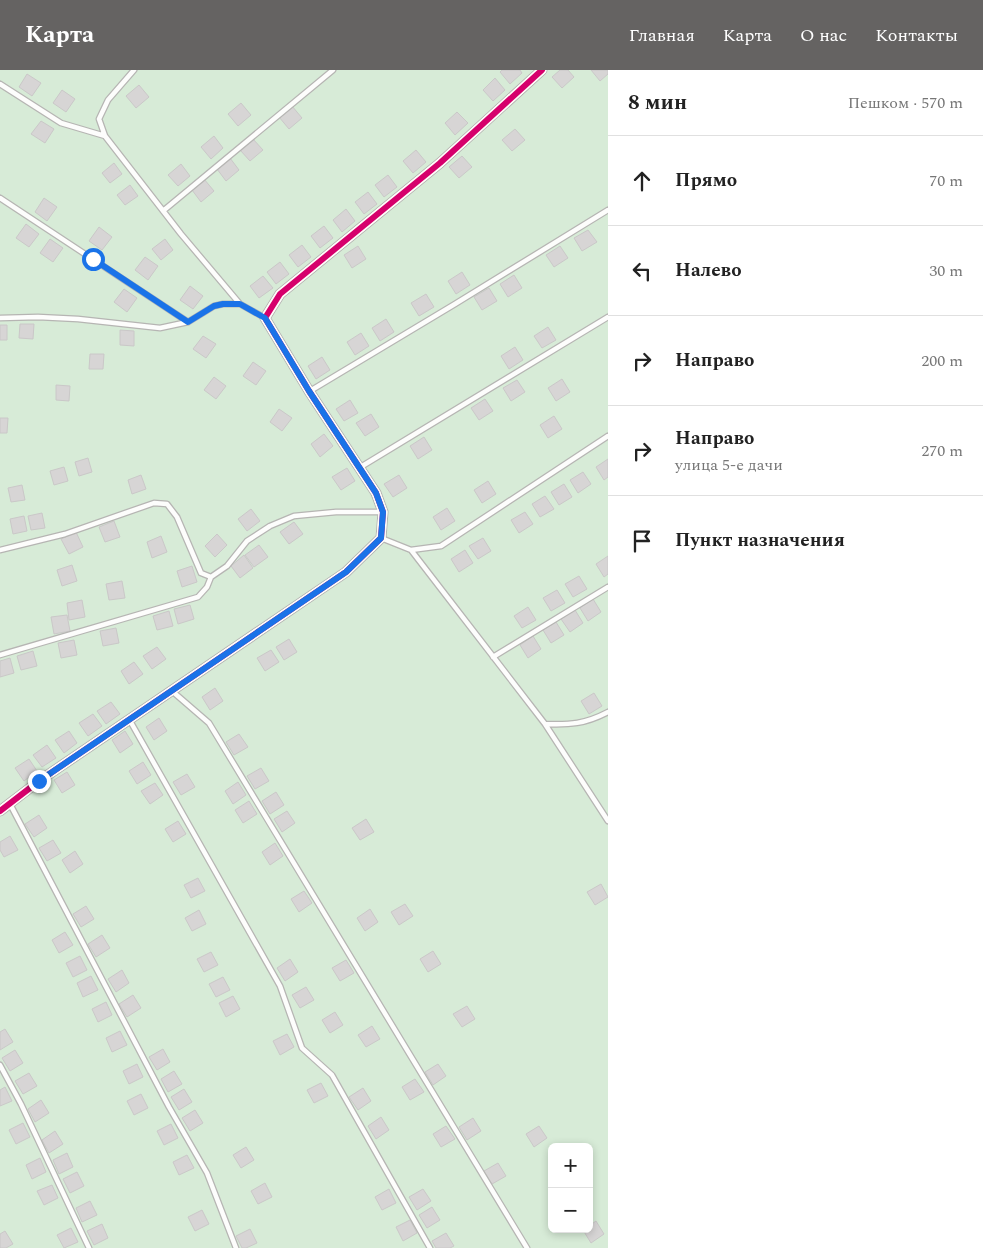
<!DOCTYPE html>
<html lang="ru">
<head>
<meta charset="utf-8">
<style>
  :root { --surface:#fff; --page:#f6f6f6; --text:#222; --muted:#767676; --line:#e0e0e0; --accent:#656362 }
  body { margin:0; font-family:Spectral,serif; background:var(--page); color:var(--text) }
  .controls { position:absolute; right:15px; bottom:15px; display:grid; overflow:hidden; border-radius:8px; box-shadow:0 2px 8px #0003 }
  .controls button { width:45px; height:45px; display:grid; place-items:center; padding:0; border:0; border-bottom:1px solid var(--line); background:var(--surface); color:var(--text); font:25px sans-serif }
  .stop { position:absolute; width:15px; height:15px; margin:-11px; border:4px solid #1a73e8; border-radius:50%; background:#fff }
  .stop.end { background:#1a73e8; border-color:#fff; box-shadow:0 1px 5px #0008 }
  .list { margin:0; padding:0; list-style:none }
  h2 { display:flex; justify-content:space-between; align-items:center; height:65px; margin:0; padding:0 20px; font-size:21px }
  h2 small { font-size:16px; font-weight:400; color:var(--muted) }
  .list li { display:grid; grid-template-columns:32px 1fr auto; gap:15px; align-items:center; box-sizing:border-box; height:90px; padding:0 20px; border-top:1px solid var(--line) }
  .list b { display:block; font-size:19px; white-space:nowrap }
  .list p { margin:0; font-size:16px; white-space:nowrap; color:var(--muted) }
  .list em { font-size:16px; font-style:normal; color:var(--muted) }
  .icon { flex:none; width:28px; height:28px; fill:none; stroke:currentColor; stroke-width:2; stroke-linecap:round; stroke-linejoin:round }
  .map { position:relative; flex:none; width:608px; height:1178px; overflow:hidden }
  header { display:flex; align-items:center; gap:30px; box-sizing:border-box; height:70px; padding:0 25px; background:var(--accent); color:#fff }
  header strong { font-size:24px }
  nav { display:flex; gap:28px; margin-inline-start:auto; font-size:18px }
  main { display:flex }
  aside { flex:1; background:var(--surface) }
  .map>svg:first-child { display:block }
  .green { fill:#d7ebd7; fill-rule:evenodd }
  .building { fill:#d7d5d5; stroke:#cac8c8 }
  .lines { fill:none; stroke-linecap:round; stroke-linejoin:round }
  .service-casing { stroke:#b6b5b3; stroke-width:7 }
  .minor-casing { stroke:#b6b5b3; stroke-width:11 }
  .service { stroke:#fdfdfc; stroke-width:4.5 }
  .minor { stroke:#fdfdfc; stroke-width:9 }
  .cycleway-casing { stroke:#fffdf9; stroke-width:9 }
  .cycleway { stroke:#d6006c; stroke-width:6 }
  .route { stroke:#1a73e8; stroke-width:6 }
</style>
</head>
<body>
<header>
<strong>Карта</strong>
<nav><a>Главная</a><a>Карта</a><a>О нас</a><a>Контакты</a></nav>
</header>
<main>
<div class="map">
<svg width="608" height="1178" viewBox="0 0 608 1178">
  <rect width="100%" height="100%" fill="#f1efed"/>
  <!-- green -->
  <path class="green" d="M0 0H608V1178H0ZM552 1077H589V1159H552Z"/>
  <!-- building -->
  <path class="building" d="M502 0H520L522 3 510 14 500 2Z
    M560 0H568L574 7 562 18 552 7Z
    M591 0H608V4L600 11Z
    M27 4 41 13 32 26 19 17Z
    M495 8 505 20 493 31 483 20Z
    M139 15 149 27 136 38 126 26Z
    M62 20 75 29 66 42 53 33Z
    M241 33 251 45 238 56 228 44Z
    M292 36 302 48 289 59 279 47Z
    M457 42 468 53 455 65 445 53Z
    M41 51 54 59 45 73 31 64Z
    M515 59 525 70 512 81 502 70Z
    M214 66 223 78 211 89 201 77Z
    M253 69 263 80 250 91 240 80Z
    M416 80 426 92 413 103 403 91Z
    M462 86 472 97 459 108 449 97Z
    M230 88 239 100 226 111 217 99Z
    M114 93 122 104 110 113 102 103Z
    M181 94 190 106 178 116 168 105Z
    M388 105 397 117 384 127 375 115Z
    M204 109 214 121 201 132 192 120Z
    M130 115 138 126 125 135 117 125Z
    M368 122 377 134 364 144 355 132Z
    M44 128 57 137 47 151 35 142Z
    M346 139 355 151 342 162 333 150Z
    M26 154 39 164 29 177 16 168Z
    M324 156 333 168 320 178 311 166Z
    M99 157 112 167 102 180 89 171Z
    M588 160 597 172 582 181 574 168Z
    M50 169 63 178 53 192 40 183Z
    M165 169 173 180 161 190 152 179Z
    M302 175 311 187 298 197 289 185Z
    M358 176 366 189 352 198 344 185Z
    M560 176 568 188 554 197 546 185Z
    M145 187 158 196 148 210 135 200Z
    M280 192 289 204 276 214 267 202Z
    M462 202 470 215 456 224 448 211Z
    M514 205 522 218 508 227 500 214Z
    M263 206 273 218 259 228 250 216Z
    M190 216 203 226 193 239 180 230Z
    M489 218 497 231 482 240 474 227Z
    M124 219 137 228 127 242 114 232Z
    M426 224 434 237 419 246 411 233Z
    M386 249 394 262 380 271 372 258Z
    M20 254H34L33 269 19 268Z
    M0 255H7V270H0Z
    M548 257 556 270 542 278 534 266Z
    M120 260 134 261V276L120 275Z
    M361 263 369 276 355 285 347 272Z
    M203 266 216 274 206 288 193 279Z
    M515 277 523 290 509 299 501 286Z
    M90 284H104L103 299H89Z
    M322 287 330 300 316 309 308 296Z
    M253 292 266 301 256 315 243 306Z
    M214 307 226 316 216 329 204 320Z
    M562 309 570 322 556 331 548 318Z
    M517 310 525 322 511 331 503 318Z
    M56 315 70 316 69 331 56 330Z
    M485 329 493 341 479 350 471 338Z
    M350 330 358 343 344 351 336 339Z
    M279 339 292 348 282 361 270 352Z
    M371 344 379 357 365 366 356 353Z
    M554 346 562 359 548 368 540 355Z
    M0 348H8L7 363H0Z
    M324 364 333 376 320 387 311 374Z
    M424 367 432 380 418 389 410 376Z
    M88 388 92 402 79 406 75 392Z
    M608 389V407L604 410 596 397Z
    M64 397 68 411 54 415 50 401Z
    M347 398 355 411 341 420 332 407Z
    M583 402 591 414 578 423 570 410Z
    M141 405 146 419 132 424 128 410Z
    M399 405 407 418 393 427 384 414Z
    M488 411 496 424 482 433 474 420Z
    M564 414 572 427 559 435 551 422Z
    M22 415 25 430 11 432 8 418Z
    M545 426 554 439 540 447 532 434Z
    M447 438 455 451 441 460 433 447Z
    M251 439 260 451 247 461 238 449Z
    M525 442 533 454 519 463 511 450Z
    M42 443 45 458 31 460 28 446Z
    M24 446 27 461 13 464 10 449Z
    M114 451 120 467 105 472 99 457Z
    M294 452 303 464 289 474 280 462Z
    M76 462 83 477 69 484 61 469Z
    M217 464 227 475 215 487 205 476Z
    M161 466 167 482 152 488 147 472Z
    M483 468 491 481 478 489 469 476Z
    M259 475 268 487 254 497 245 485Z
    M465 480 473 493 459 502 451 489Z
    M244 485 253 498 240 508 231 496Z
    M608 486V504L604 507 596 494Z
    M72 495 77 511 62 516 57 500Z
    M192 496 197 512 182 517 177 501Z
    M579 506 587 519 573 527 565 514Z
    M122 511 125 528 109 530 106 514Z
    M557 520 565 533 551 541 543 528Z
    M593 529 601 542 588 551 580 538Z
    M82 530 85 547 69 550 67 533Z
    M190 535 194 549 178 554 174 539Z
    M528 537 536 550 522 558 514 546Z
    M575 540 583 553 570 562 561 549Z
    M169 541 173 556 157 560 153 546Z
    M67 545 70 561 54 564 51 547Z
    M556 552 564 565 551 573 543 560Z
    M116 558 119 573 103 576 100 561Z
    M533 566 541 579 528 588 520 575Z
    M289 569 297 582 284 590 276 577Z
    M74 570 77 585 61 588 58 573Z
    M157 577 166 589 152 599 143 586Z
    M271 580 279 592 265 601 257 588Z
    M33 581 37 596 21 600 17 586Z
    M10 588 14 603 0 607V591Z
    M134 592 143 604 129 614 121 601Z
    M215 618 223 631 210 640 202 627Z
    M594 623 602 636 589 644 581 631Z
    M111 632 120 644 106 654 97 641Z
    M93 644 102 656 88 666 79 653Z
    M159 648 167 661 154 670 146 657Z
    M69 661 77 673 64 683 55 670Z
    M125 661 133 674 120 683 112 670Z
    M239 664 248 677 234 685 226 672Z
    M47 675 56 688 42 697 33 685Z
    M29 689 37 701 24 711 15 698Z
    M143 692 151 705 137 714 129 701Z
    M261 698 269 711 255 719 247 706Z
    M67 702 75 715 62 723 54 710Z
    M187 704 195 717 181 725 173 712Z
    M238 712 246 725 233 734 225 721Z
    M155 713 163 725 150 734 141 721Z
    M276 722 284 735 270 744 262 731Z
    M249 731 257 744 243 753 235 740Z
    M287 741 295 753 282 762 274 749Z
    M39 745 47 758 34 767 25 754Z
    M366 749 374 762 360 770 352 758Z
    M178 751 186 764 173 772 165 759Z
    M10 766 18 780 4 787 0 780V772Z
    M53 770 61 783 47 791 39 778Z
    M275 773 283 786 270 795 262 782Z
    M75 781 83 794 70 803 62 790Z
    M198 808 205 821 191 828 184 815Z
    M601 814 608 827 595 835 587 822Z
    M304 821 312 833 299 842 291 829Z
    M405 834 413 846 399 855 391 842Z
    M86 836 94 849 81 857 73 844Z
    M370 839 378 852 365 861 357 848Z
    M199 840 206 854 192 861 185 848Z
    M65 862 73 875 59 883 52 870Z
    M102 865 110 878 96 887 88 874Z
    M433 881 441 894 428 902 420 889Z
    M211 882 218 895 204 902 197 889Z
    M80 886 87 900 73 907 66 893Z
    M290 889 298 902 285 911 277 898Z
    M346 890 354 903 340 911 332 898Z
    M122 900 129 913 116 922 108 909Z
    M91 906 98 920 83 927 77 913Z
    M223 907 230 920 216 927 209 914Z
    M306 917 314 930 300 938 292 925Z
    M133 925 141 938 127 947 119 934Z
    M233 926 240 939 226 947 219 933Z
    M106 932 112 945 98 952 92 939Z
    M467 936 475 949 462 957 453 944Z
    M335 942 343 955 330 963 322 950Z
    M372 956 380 969 366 977 358 965Z
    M5 959 13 972 0 980V962Z
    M120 961 127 975 112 982 106 968Z
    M287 964 294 977 280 985 273 971Z
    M163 979 170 992 157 1000 149 987Z
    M15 980 23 993 10 1001 2 988Z
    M137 994 143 1007 129 1014 123 1001Z
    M438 994 446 1006 433 1015 425 1002Z
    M174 1001 182 1014 168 1022 161 1009Z
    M29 1003 37 1016 23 1024 15 1011Z
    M415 1009 424 1022 410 1030 402 1017Z
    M321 1013 328 1026 314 1033 307 1020Z
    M5 1017 12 1031 0 1036V1020Z
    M363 1018 371 1031 358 1040 349 1027Z
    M184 1019 192 1032 179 1040 171 1027Z
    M141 1024 148 1038 134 1045 127 1031Z
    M41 1030 49 1043 35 1052 28 1039Z
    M195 1040 203 1053 190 1061 182 1048Z
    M381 1047 389 1060 376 1069 368 1056Z
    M473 1048 481 1061 467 1070 459 1057Z
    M23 1053 30 1067 16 1074 9 1060Z
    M171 1054 178 1068 164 1075 157 1061Z
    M446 1056 455 1069 441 1077 433 1064Z
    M539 1056 547 1068 534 1077 526 1064Z
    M55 1061 63 1074 49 1083 42 1070Z
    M246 1077 254 1090 241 1098 233 1085Z
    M67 1083 73 1097 59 1104 53 1090Z
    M187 1085 194 1098 179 1105 173 1092Z
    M40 1088 46 1102 32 1109 26 1095Z
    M498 1093 506 1106 492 1114 484 1101Z
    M77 1102 84 1116 70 1123 63 1109Z
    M265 1113 272 1127 258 1134 251 1121Z
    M52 1115 58 1128 44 1135 37 1121Z
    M389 1119 396 1133 382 1140 375 1127Z
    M423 1119 431 1131 417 1140 409 1127Z
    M90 1131 97 1145 82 1152 76 1138Z
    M432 1137 440 1150 427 1158 419 1145Z
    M202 1140 209 1154 195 1161 188 1147Z
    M410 1150 417 1163 403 1171 396 1157Z
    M596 1151 604 1164 591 1173 583 1160 589 1159V1156Z
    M102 1154 108 1168 94 1175 87 1161Z
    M71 1158 78 1172 64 1178 57 1165Z
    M250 1159 257 1173 246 1178H242L236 1166Z
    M5 1161 13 1174 6 1178H0V1164Z
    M446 1163 454 1176 450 1178H436L432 1171Z"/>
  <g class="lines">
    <defs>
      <path id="service" d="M134 0 108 30 99 49 105 66 181 164 240 234 265 248
        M0 14 61 53 105 66
        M0 128 188 252
        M163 141 333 0
        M0 248 38 247 78 249 160 258 188 252 214 236 223 234H240
        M310 321 455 234 608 140
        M608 366 441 476 411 480 545 654 608 751
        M359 398 608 247
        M381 468 411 480
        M0 480 65 464 154 433 167 434 177 447 201 503 211 507 227 496 247 471 270 456 294 446 336 442H383
        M0 585 198 527 207 517 211 507
        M493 587 608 517
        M172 621 209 653 527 1178
        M129 649 280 916 302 978 332 1005 430 1178
        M545 654C570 655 585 654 608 642
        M10 734 169 1037 207 1103 236 1178
        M0 995 21 1034 89 1178"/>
      <path id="minor" d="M0 741 39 711 346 502 381 468 383 442 376 423 309 321 265 248 280 224 440 93 542 0"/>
    </defs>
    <!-- service casing -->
    <use href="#service" class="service-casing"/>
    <!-- minor casing -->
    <use href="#minor" class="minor-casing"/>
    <!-- service -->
    <use href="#service" class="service"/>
    <!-- minor -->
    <use href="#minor" class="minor"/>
    <defs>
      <path id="cycleway" d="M0 741 39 711 346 502 381 468 383 442 376 423 309 321 265 248 280 224 440 93 542 0"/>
    </defs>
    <!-- cycleway casing -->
    <use href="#cycleway" class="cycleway-casing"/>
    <!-- cycleway -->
    <use href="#cycleway" class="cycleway"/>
  </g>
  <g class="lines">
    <!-- route -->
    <path class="route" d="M39 711 346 502 381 468 383 442 376 423 309 321 265 248 240 234H223L214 236 188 252 93 189"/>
  </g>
</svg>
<div class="controls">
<button>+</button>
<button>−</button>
</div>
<div class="stop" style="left:93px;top:189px"></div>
<div class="stop end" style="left:39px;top:711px"></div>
</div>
<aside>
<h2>8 мин<small>Пешком · 570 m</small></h2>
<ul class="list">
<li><svg class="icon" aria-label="ahead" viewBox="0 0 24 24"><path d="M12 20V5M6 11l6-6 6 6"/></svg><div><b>Прямо</b></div><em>70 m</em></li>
<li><svg class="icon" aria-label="left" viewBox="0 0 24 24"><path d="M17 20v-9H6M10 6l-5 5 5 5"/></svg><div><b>Налево</b></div><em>30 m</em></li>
<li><svg class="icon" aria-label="right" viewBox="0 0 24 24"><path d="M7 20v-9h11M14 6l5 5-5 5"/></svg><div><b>Направо</b></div><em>200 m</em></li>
<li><svg class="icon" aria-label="right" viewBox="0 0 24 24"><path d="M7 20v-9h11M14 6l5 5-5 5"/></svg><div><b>Направо</b><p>улица 5-е дачи</p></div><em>270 m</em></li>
<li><svg class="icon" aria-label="arrive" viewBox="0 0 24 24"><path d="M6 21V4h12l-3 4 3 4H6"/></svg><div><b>Пункт назначения</b></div></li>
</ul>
</aside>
</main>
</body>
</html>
